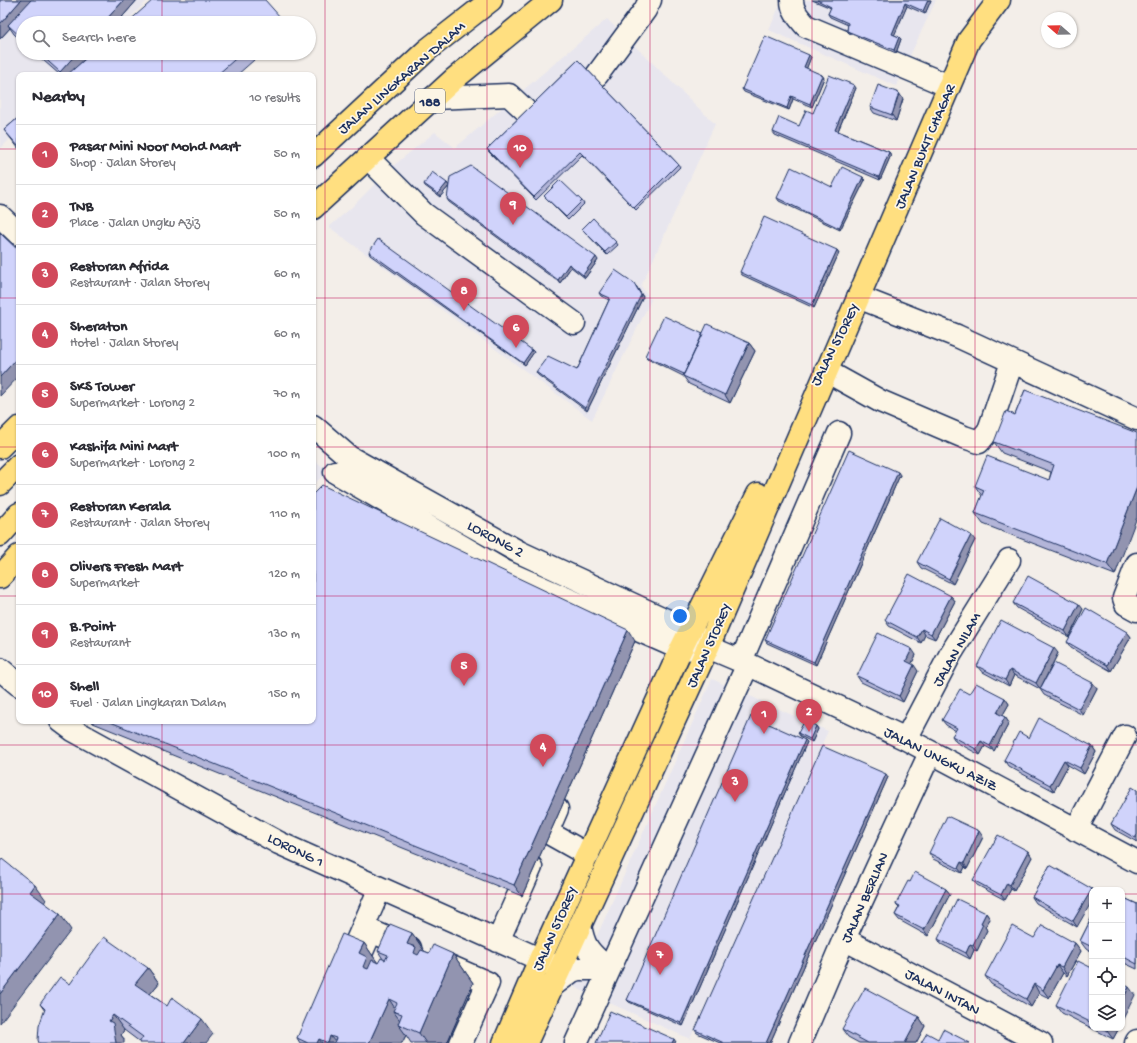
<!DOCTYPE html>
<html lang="en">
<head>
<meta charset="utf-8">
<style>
  :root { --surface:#fff; --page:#f7f7f7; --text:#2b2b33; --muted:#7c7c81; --line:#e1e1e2; --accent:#d1495b }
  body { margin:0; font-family:"Gochi Hand",sans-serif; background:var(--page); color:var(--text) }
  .controls { position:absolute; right:12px; bottom:12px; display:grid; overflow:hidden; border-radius:8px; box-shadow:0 1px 3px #0004 }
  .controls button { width:36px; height:36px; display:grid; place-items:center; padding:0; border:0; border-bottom:1px solid var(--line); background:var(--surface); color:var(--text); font:20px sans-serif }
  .compass { position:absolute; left:1041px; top:12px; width:36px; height:36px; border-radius:50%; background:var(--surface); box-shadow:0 1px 3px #0004; rotate:290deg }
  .you { position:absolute; left:680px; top:616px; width:14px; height:14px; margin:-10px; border:3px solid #fff; border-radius:50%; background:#1a73e8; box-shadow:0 0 0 6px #1a73e833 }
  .badge { display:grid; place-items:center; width:26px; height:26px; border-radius:50%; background:var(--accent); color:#fff; font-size:13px; font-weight:700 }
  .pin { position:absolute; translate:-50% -33px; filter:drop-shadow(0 1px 2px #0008) }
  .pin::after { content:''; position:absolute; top:21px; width:14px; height:12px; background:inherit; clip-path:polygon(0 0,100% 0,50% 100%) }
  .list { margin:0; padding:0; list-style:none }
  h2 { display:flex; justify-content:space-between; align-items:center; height:52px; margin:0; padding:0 16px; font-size:17px }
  h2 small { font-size:13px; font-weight:400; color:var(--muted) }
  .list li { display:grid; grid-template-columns:26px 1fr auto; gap:12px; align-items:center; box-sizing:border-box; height:60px; padding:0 16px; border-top:1px solid var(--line) }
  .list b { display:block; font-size:15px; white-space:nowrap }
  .list p { margin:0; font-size:13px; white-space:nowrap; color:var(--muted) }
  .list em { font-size:13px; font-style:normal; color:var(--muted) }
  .icon { flex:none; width:22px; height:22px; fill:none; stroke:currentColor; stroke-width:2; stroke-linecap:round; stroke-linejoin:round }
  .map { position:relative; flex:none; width:1137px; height:1043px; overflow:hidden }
  .search { position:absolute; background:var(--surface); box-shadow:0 1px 3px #0004; left:16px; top:16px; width:300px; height:44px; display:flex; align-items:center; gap:10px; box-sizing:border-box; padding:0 14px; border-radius:22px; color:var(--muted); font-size:15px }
  .panel { position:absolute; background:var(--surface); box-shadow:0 1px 3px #0004; left:16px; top:72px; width:300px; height:652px; border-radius:8px }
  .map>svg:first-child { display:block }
  .built { fill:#e8e6ee }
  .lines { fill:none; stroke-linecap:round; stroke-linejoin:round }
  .minor-casing { stroke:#1b2f5e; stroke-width:25 }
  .major-casing { stroke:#1b2f5e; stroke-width:25 }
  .highway-casing { stroke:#1b2f5e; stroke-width:25 }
  .minor { stroke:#fcf5e5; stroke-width:22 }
  .major { stroke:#ffdf80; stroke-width:22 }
  .highway { stroke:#ffdf80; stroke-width:22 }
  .wall { fill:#b3b5d8; stroke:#1b2f5e }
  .shaded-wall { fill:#9294b0; stroke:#1b2f5e }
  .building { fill:#d0d3fb; stroke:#1b2f5e }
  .grid { fill:none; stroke:#c2185b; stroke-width:1; stroke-opacity:0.55 }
  .labels { text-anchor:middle; stroke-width:3.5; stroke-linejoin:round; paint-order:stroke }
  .shield { fill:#fcf5e5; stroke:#5e6a86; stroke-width:1 }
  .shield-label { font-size:14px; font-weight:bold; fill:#1b2f5e }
  .street-label { font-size:15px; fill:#1b2f5e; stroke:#fcf5e5 }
</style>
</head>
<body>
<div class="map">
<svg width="1137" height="1043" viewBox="0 0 1137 1043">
  <rect width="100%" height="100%" fill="#f3eee9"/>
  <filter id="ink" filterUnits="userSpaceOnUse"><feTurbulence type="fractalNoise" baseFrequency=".025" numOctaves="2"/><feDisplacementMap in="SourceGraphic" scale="8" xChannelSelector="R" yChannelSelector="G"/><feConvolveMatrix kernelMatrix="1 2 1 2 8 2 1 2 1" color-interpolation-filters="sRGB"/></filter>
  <g filter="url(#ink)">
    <!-- built -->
    <path class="built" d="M0 0H148L125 23H23V53H95L73 75H19V130L0 149Z
      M782 0H936L896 86 769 30Z
      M607 19 715 124 641 286 651 300 592 420 329 227 352 207 393 166 435 132 455 148Z
      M313 459 328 471 313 485Z
      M712 679 828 731 690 1039 574 987Z"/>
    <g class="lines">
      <defs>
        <path id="minor" d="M792 0C792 11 799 18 806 26L949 86
          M597 75 645 10 650 0
          M433 98 509 95 525 110
          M368 158 424 214 574 323
          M0 216 19 234
          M858 297 957 336 1137 419
          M826 371 880 401 964 437 979 442 989 430 1012 362
          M313 426 349 457 519 552 690 631 708 647 741 661 906 739 1137 862
          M335 472 504 571 681 649 700 648
          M1137 564 1124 598 1126 604 1137 610
          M741 661 839 433
          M0 669 19 685
          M61 721 73 730 279 843 557 967
          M906 739 950 655 1009 560
          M557 809 547 832 588 855
          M1076 830 1125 736
          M580 925C584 950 591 953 608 969
          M844 939 1041 1043
          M498 941 531 867
          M356 943 380 888
          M440 962 488 983 461 1043
          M353 972 371 931 410 948
          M552 986 572 971 578 969H608
          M576 1043 748 664
          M800 1043 844 939 930 753
          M1136 1043 1137 1041"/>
        <path id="major" d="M504 1043 540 959 681 649 758 494
          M526 1043 708 647 969 40 999 0"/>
        <path id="highway" d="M313 156 427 50 491 0
          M313 208 453 80 551 0
          M0 447 19 428
          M0 484 19 465
          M0 535 19 514
          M0 577 19 556"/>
      </defs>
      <!-- minor casing -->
      <use href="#minor" class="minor-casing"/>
      <!-- major casing -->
      <use href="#major" class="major-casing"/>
      <!-- highway casing -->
      <use href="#highway" class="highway-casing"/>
      <!-- minor -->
      <use href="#minor" class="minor"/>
      <!-- major -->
      <use href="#major" class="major"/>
      <!-- highway -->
      <use href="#highway" class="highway"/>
    </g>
    <!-- wall -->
    <path class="wall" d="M0 0H137L117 23H23V42L14 34 10 28 0 39Z
      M812 0H931L925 14 907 6 894 35 899 37 901 39 896 53 849 33 847 31 848 25 830 17 828 14 831 8Z
      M281 18 284 23H127Z
      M35 53H90L81 63 92 53H254L251 56 254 60 237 75H60Z
      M258 53H272L264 60Z
      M811 57 806 69 822 75 824 78 812 107 793 99 789 110 744 92 742 89Z
      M578 60 678 164 680 167 636 210 582 155 536 200 489 152 487 149Z
      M856 88 838 131 889 152 891 155 880 180 775 135 773 132 799 126 813 113Z
      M903 99 896 121 874 113 870 107Z
      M19 117V149L12 140 4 130Z
      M863 177 865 180 840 230 779 201 777 198 832 187Z
      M447 183 449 186 440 197 425 186 424 184Z
      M544 196 582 201 584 204 568 220Z
      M447 199 598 260 585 278 571 267 560 283 449 202Z
      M582 229 616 242 618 245 607 255Z
      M837 250 839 253 814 308 742 275 740 272Z
      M369 252 534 352 525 365 370 255Z
      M636 286 643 297 587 411 538 375 536 372 577 370 609 300 601 296 599 293Z
      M703 334 749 343 755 351 730 403 689 384 683 376 647 358 645 356Z
      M1025 390 1115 575 983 524 975 513 982 496 975 486 1049 480 1051 472 1002 453 994 442 1015 415Z
      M900 475 816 665 767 643 765 640Z
      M975 540 953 584 921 568 917 562Z
      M951 596 955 601 935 639 925 635 921 643 889 626 885 620Z
      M1013 603 1083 609 1069 637 1017 608Z
      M1127 632 1131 637 1111 671 1071 648 1067 642Z
      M635 641 522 896 93 723 92 721H313Z
      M1058 653 1040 689 1014 675 1009 686 981 671 977 666Z
      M916 655 911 664 918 671 903 702 861 682 857 676Z
      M1097 688 1083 715 1044 695 1040 689Z
      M969 694 1005 698 1009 704 1002 716 1005 717 1009 723 994 751 985 746 980 755 956 742 952 736 956 731 946 725 942 720Z
      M816 726 818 729 812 742 800 736 798 733Z
      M1029 738 1092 746 1096 752 1084 774 1068 765 1054 791 1008 766 1004 760Z
      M805 740 807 742 683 1026 629 1002 627 1000Z
      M888 777 770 1043H720L697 1033 695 1030Z
      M1137 790V842L1115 830 1111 824Z
      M983 837 967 869 965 867 962 873 933 859 929 853Z
      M1032 857 1014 891 1011 889 1005 900 977 885 973 880Z
      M1050 865 1077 927 1036 903 1032 897Z
      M910 882 946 889 950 894 928 936 899 920 895 915 899 907 896 904Z
      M1122 897 1137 904V969L1122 962Z
      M986 913 990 919 985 927 987 930 977 951 974 950 970 959 941 944 938 939Z
      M1092 917V953L1086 949 1080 941Z
      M412 933 424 951 429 953 453 954 473 983 447 1043H411L406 1035 402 1043H300L297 1038 364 943 377 962 378 963 383 959 378 951Z
      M1075 943 1081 951 1067 976 1063 973 1049 998 1039 993 1031 1007 991 984 985 976Z
      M148 968 159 983 150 994 167 1006 213 1034 140 1042 124 1030 121 1035 124 1039 45 1011 40 1004 70 984Z
      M1092 968V1028H1119L1113 1039 1062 1013 1056 1005Z
      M919 1017 925 1026 916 1043H859L848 1037 842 1029Z"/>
    <!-- shaded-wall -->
    <path class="shaded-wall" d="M21 0H34L8 25 10 28 0 39V24Z
      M124 0H137L117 23H103Z
      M928 0H931L925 14 923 11Z
      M905 3 907 6 894 36 892 34Z
      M899 37 901 39 896 53 894 50Z
      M77 53H90L70 75H62L60 72Z
      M809 55 811 57 806 70 804 67Z
      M822 75 824 78 812 107 810 104Z
      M854 85 856 88 837 133 835 130Z
      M899 93 903 99 896 121 892 115Z
      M791 96 793 99 789 110 787 108Z
      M889 152 891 155 880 180 879 177Z
      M863 177 865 180 840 230 839 228Z
      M447 183 449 186 440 197 438 194Z
      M837 250 839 253 814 308 812 305Z
      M596 257 598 260 585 278 583 275Z
      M569 264 571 267 560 283 558 280Z
      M636 286 643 297 587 411 585 408Z
      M749 343 755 351 730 403 725 395Z
      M532 350 534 352 525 365 523 363Z
      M19 356V376L0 396V377Z
      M898 472 900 475 816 665 814 662Z
      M1137 487V517L1115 575 1107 564Z
      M971 535 975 540 953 584 949 579Z
      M951 596 955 601 935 639 931 634Z
      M1079 604 1083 609 1069 637 1065 631Z
      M922 629 925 635 921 643 917 637Z
      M628 630 635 641 522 896 514 885Z
      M1127 632 1131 637 1111 671 1107 665Z
      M1054 648 1058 653 1040 689 1036 683Z
      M912 649 916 655 910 667 906 661Z
      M914 665 918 671 903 702 899 696Z
      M1010 670 1014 675 1009 686 1005 680Z
      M1093 683 1097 688 1083 715 1079 709Z
      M1005 698 1009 704 1001 718 997 713Z
      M1005 717 1009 723 994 751 990 746Z
      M816 726 818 729 812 742 810 739Z
      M805 740 807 742 683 1026 681 1023Z
      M981 741 985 746 980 755 976 749Z
      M1092 746 1096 752 1084 774 1080 768Z
      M1064 760 1068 765 1054 791 1050 785Z
      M886 774 888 777 770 1043H766Z
      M979 831 983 837 967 869 964 863Z
      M1028 851 1032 857 1014 891 1010 885Z
      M961 862 965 867 962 873 958 868Z
      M1007 883 1011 889 1005 900 1001 895Z
      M35 885 46 900 41 907 30 892Z
      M946 889 950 894 928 936 924 930Z
      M1092 889V901L1077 927 1073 921Z
      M986 913 990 919 985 927 987 930 977 951 973 945 981 923Z
      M60 914 71 930 0 1023V994Z
      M412 933 432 962 434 981 407 944Z
      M364 943 384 972 382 977 363 967 359 953Z
      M1075 943 1081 951 1067 976 1062 967Z
      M970 944 974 950 970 959 966 953Z
      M453 954 473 983 447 1043H426L419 1033Z
      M1057 965 1063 973 1049 998 1043 990Z
      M148 968 159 983 146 999 135 984Z
      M1034 984 1039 993 1031 1007 1026 999Z
      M1129 987 1135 995 1122 1021V1001Z
      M389 999 398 1013 393 1011 405 1027 398 1024 406 1035 402 1043H369Z
      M113 1015 124 1030 121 1035 124 1039V1043H116L109 1021Z
      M919 1017 925 1026 916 1043H905Z
      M202 1019 213 1034 206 1043H184Z
      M1109 1028H1119L1113 1039 1107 1031Z
      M330 1036 336 1043H328Z
      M319 1039 322 1043H317Z
      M674 1039 676 1042 675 1043H672Z"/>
    <!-- building -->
    <path class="building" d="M0 0H21L0 24Z
      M31 0H124L103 23H23V39L8 25Z
      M153 0H265L281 18 276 23H127Z
      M817 0H928L923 11 905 3 892 34 899 37 894 50 847 31 848 23 828 14 831 7Z
      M765 36 809 55 804 67 822 75 810 104 791 96 787 108 742 89Z
      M39 53H77L60 72Z
      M92 53H242L217 75H67Z
      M578 60 678 164 634 208 580 152 534 197 487 149Z
      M829 75 854 85 835 130 889 152 879 177 773 132 779 117 799 126 806 110 813 113Z
      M878 85 899 93 892 115 870 107Z
      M19 117V147L4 130Z
      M471 166 596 257 583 275 569 264 558 280 447 199 450 177Z
      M791 167 832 187 842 167 863 177 839 228 777 198Z
      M432 172 447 183 438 194 424 184Z
      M560 180 582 201 566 217 544 196Z
      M764 217 837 250 812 305 740 272Z
      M593 218 616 242 605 252 582 229Z
      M0 233 19 251V356L0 377Z
      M378 239 532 350 523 363 369 252Z
      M615 270 634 283 641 295 585 408 536 372 548 356 577 370 610 298 599 293Z
      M664 316 703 334 684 374 645 356Z
      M707 324 749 343 725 395 683 376Z
      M1025 390 1137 433V487L1107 564 975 513 984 490 975 486 987 456 1049 480 1054 465 994 442 1006 411 1015 415Z
      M849 450 898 472 814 662 765 640Z
      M322 485 628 630 514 885 108 721H313V494Z
      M940 518 971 535 949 579 917 562Z
      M909 574 951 596 931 634 922 629 917 637 885 620Z
      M1028 576 1079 604 1065 631 1013 603Z
      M1086 608 1127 632 1107 665 1067 642Z
      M1001 620 1054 648 1036 683 1010 670 1005 680 977 666Z
      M878 633 912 649 906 661 914 665 899 696 857 676Z
      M1054 663 1093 683 1079 709 1040 689Z
      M976 683 1005 698 997 713 1005 717 990 746 981 741 976 749 952 736 957 728 942 720 960 689 969 694Z
      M751 716 805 740 681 1023 627 1000Z
      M1039 718 1092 746 1080 768 1064 760 1050 785 1004 760 1019 732 1029 738Z
      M805 720 816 726 810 739 798 733Z
      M822 746 886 774 766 1043H724L695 1030Z
      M1132 787 1137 790V835L1135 838 1111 824Z
      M947 816 979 831 964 863 961 862 958 868 929 853Z
      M998 835 1028 851 1010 885 1007 883 1001 895 973 880Z
      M2 859 35 885 30 892 60 914 0 994V862Z
      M1050 865 1092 889 1073 921 1032 897Z
      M915 872 946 889 924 930 895 915 900 906 896 904 908 881 910 882Z
      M1122 897 1137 904V964L1122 956Z
      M957 899 986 913 981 923 983 924 973 945 970 944 966 953 938 939Z
      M1092 917V947L1080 941Z
      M390 924 412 933 407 944 416 947 414 953 418 955 421 950 429 953 433 945 453 954 419 1033 398 1024 402 1014 393 1011 397 1003 389 999 369 1043H334L336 1038 330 1036 328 1043 319 1039 317 1043H308L297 1038 342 934 364 943 359 953 367 957 363 967 368 969 372 960 378 963 381 958 385 960 388 955 378 951Z
      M1042 925 1075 943 1062 967 1057 965 1043 990 1034 984 1026 999 985 976 1012 926 1034 938Z
      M104 937 148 968 135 984 167 1006 172 997 202 1019 184 1043H139L143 1037 113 1015 109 1021 113 1023 116 1043H39L38 1040 39 1026 45 1009 40 1004 60 977 70 984Z
      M1078 961 1092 968V1023L1056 1005Z
      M1122 983 1129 987 1122 1001Z
      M865 988 919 1017 905 1043H868L842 1029Z
      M610 1011 674 1039 672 1043H596Z
      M1102 1028H1109L1107 1031Z
      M943 1029 970 1043H921L927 1033 938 1039Z"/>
  </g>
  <!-- grid -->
  <path class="grid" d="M162 0V23M325 0V1043M487 0V1043M650 0V1043M812 0V1043M975 0V1043M162 53V75M0 149H19M313 149H1137M0 298H19M313 298H1137M0 447H19M313 447H1137M0 596H19M313 596H1137M162 721V1043M0 745H1137M0 894H1092M1122 894H1137"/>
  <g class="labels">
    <!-- shield labels -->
    <rect class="shield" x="415" y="89" width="30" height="24" rx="3"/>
    <g class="shield-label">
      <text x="430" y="106">188</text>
    </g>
    <!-- street labels -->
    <g class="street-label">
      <text transform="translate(401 77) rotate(-41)" y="5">JALAN LINGKARAN DALAM</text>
      <text transform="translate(924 146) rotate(-67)" y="5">JALAN BUKIT CHAGAR</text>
      <text transform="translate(834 344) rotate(-63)" y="5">JALAN STOREY</text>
      <text transform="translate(496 538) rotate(28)" y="5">LORONG 2</text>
      <text transform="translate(708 645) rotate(-66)" y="5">JALAN STOREY</text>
      <text transform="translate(956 649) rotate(-60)" y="5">JALAN NILAM</text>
      <text transform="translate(941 758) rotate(27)" y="5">JALAN UNGKU AZIZ</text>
      <text transform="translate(296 849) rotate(26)" y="5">LORONG 1</text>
      <text transform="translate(864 897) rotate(-66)" y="5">JALAN BERLIAN</text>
      <text transform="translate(554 928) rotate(-66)" y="5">JALAN STOREY</text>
      <text transform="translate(943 991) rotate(28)" y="5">JALAN INTAN</text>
    </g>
  </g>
</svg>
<div class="controls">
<button>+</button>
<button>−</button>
<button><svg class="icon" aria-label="locate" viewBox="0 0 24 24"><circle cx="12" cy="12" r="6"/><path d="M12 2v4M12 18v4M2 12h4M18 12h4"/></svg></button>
<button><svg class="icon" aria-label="layers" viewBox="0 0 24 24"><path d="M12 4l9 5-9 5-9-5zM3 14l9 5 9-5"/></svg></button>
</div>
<svg class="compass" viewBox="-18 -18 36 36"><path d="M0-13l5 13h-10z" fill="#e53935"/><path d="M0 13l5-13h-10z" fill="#7c7c81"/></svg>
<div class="you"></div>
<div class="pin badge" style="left:764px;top:734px">1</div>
<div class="pin badge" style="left:809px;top:732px">2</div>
<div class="pin badge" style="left:735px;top:802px">3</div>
<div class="pin badge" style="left:543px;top:767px">4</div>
<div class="pin badge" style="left:464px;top:686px">5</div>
<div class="pin badge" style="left:516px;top:348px">6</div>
<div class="pin badge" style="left:660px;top:975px">7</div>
<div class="pin badge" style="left:464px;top:311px">8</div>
<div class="pin badge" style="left:513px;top:225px">9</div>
<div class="pin badge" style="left:520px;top:168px">10</div>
<div class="search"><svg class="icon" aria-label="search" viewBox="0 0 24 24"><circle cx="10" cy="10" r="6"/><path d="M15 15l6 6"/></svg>Search here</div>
<section class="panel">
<h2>Nearby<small>10 results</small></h2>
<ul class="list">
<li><span class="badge">1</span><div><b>Pasar Mini Noor Mohd Mart</b><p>Shop · Jalan Storey</p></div><em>50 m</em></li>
<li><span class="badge">2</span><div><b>TNB</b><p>Place · Jalan Ungku Aziz</p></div><em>50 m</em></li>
<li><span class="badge">3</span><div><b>Restoran Afrida</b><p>Restaurant · Jalan Storey</p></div><em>60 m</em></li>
<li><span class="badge">4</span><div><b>Sheraton</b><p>Hotel · Jalan Storey</p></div><em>60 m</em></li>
<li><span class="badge">5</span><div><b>SKS Tower</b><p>Supermarket · Lorong 2</p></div><em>70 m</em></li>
<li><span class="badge">6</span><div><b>Kashifa Mini Mart</b><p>Supermarket · Lorong 2</p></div><em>100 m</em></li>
<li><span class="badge">7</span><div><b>Restoran Kerala</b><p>Restaurant · Jalan Storey</p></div><em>110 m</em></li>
<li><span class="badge">8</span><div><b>Olivers Fresh Mart</b><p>Supermarket</p></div><em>120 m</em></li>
<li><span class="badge">9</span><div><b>B.Point</b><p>Restaurant</p></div><em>130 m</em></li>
<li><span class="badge">10</span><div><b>Shell</b><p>Fuel · Jalan Lingkaran Dalam</p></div><em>150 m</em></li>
</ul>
</section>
</div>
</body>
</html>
